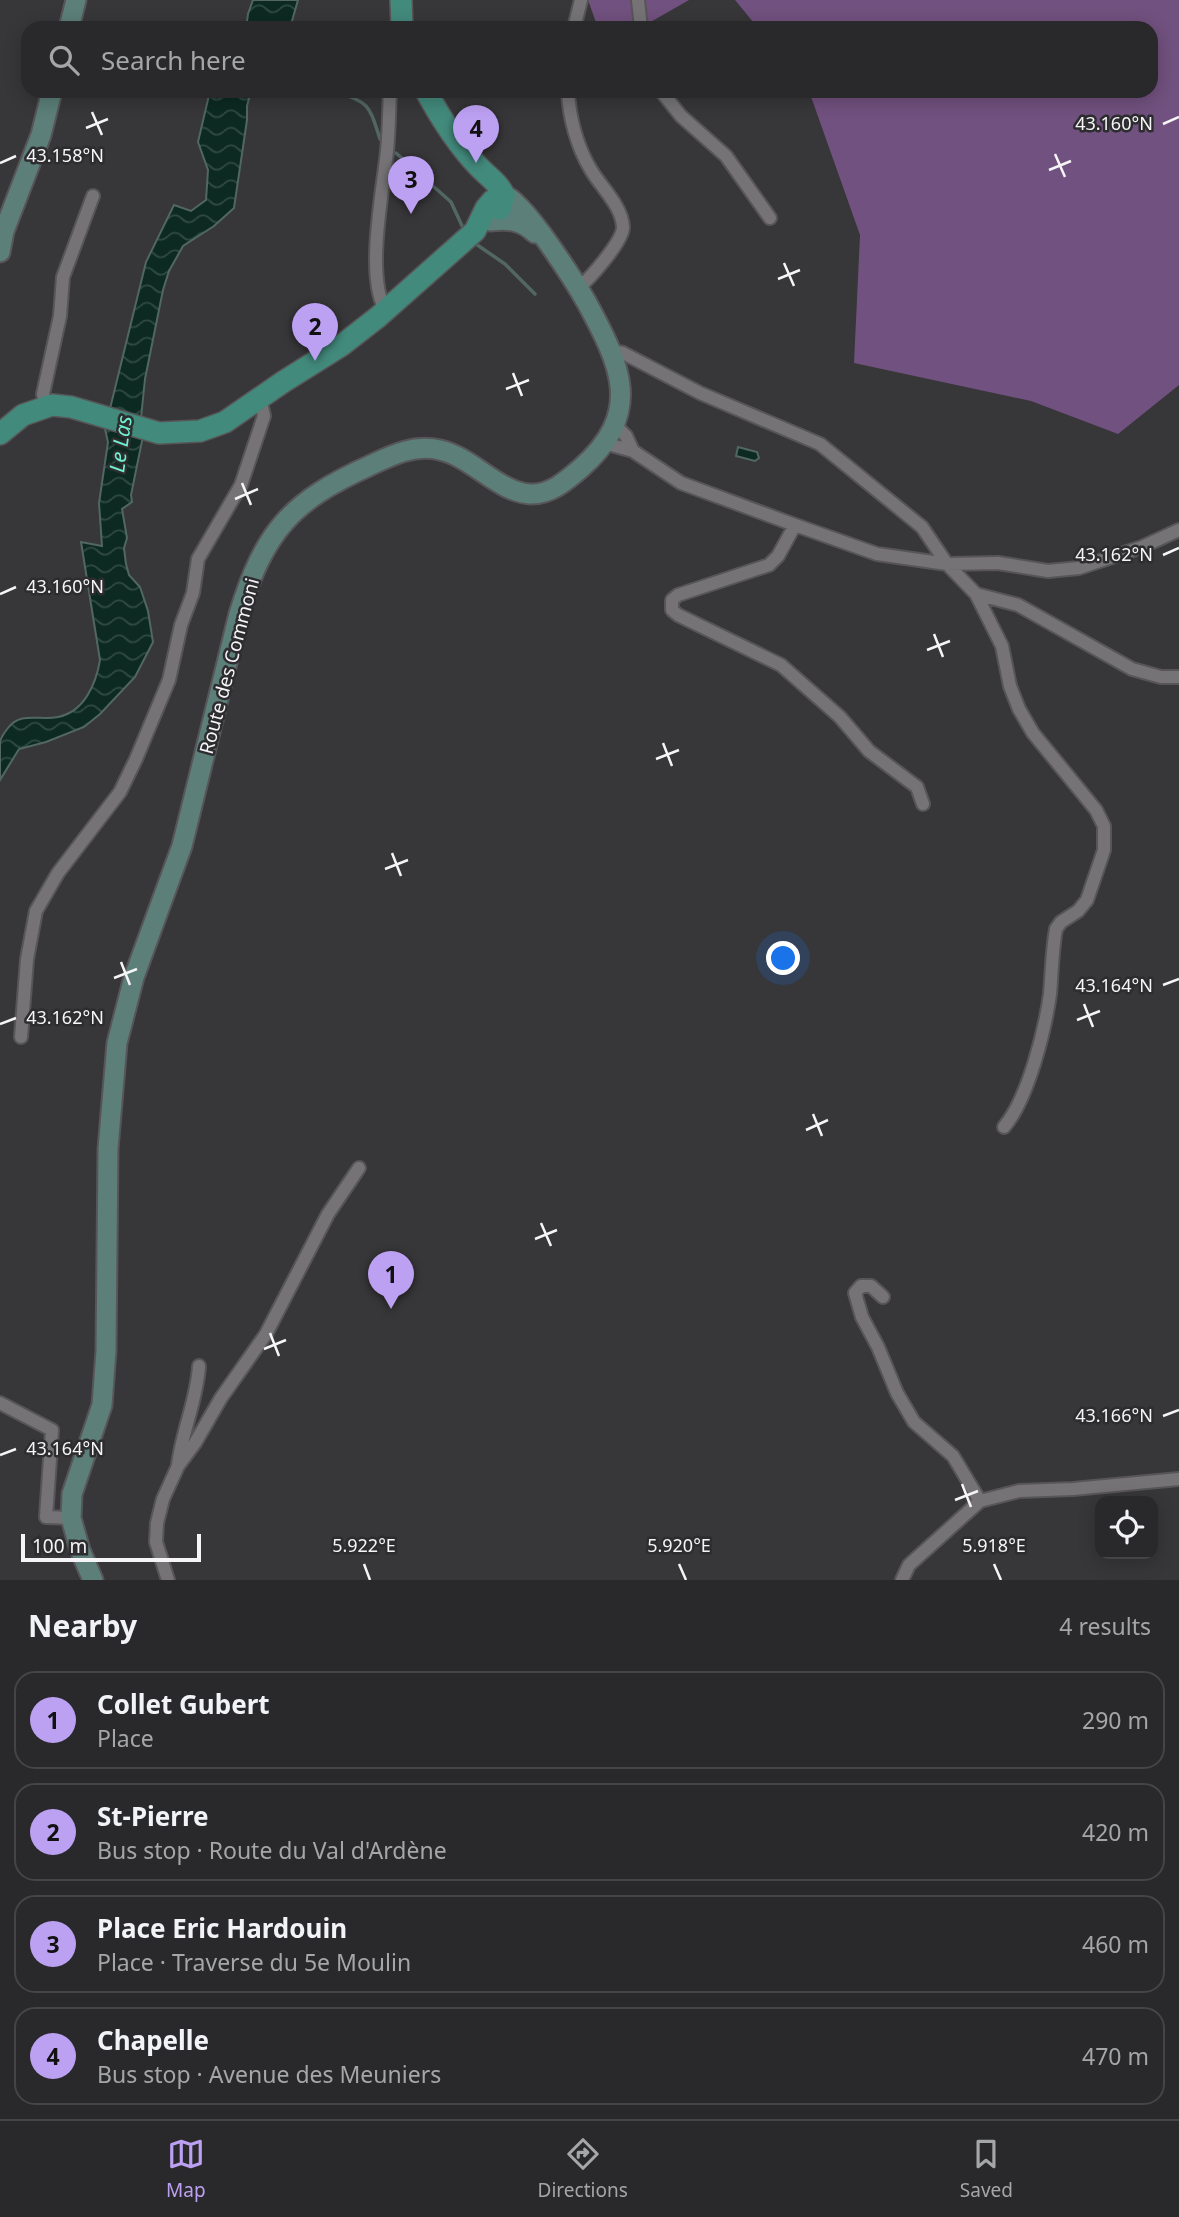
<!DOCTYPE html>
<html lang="en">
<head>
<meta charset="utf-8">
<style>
  :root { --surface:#29282a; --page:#313032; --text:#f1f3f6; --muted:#a5a6a8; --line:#454447; --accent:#bca0f2 }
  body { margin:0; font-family:"Noto Sans",sans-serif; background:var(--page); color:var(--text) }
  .controls { position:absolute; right:21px; bottom:21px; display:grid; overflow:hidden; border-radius:14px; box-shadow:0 4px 18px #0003 }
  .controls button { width:63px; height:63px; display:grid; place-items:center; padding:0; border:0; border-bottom:2px solid var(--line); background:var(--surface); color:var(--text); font:35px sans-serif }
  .scale { position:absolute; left:21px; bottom:18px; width:180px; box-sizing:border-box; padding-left:7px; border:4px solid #f5f4f6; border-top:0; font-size:19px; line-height:24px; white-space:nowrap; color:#f5f4f6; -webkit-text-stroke:5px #2d2c2e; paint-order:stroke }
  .you { position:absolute; left:784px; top:959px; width:24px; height:24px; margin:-18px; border:5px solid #fff; border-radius:50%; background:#1a73e8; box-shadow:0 0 0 10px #1a73e833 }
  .badge { display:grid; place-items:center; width:46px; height:46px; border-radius:50%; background:var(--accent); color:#111; font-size:23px; font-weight:700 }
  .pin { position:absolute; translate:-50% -58px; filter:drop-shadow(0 2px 4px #0008) }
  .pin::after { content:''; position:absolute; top:37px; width:24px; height:21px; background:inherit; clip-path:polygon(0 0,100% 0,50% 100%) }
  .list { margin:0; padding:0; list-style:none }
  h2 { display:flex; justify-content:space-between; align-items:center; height:91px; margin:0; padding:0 28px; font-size:30px }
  h2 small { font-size:23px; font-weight:400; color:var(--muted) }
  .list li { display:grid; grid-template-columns:46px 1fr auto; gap:21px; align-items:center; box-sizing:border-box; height:98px; margin:0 14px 14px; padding:0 14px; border:2px solid var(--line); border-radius:21px }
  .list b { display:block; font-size:26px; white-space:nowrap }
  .list p { margin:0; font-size:23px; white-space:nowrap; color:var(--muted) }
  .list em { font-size:23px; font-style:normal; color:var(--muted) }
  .icon { flex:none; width:38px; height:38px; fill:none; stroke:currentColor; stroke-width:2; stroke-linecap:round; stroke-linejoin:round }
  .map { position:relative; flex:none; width:1179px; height:1580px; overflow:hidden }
  .search { position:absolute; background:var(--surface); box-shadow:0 4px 18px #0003; left:21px; right:21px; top:21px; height:77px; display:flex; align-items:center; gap:18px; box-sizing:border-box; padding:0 24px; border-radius:21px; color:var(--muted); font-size:26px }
  .sheet { height:539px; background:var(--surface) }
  nav { display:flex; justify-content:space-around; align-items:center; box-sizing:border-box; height:98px; border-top:2px solid var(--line); background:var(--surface); font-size:19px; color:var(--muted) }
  nav a { display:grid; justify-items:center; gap:4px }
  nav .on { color:var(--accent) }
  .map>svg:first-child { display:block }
  .green { fill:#71517f }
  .water { fill:url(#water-waves); stroke:#526762; stroke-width:2 }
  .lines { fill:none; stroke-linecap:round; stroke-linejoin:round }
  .stream { stroke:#526762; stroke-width:3.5 }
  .street-casing { stroke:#575557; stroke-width:16 }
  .secondary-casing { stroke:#575557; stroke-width:23 }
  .primary-casing { stroke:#575557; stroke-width:24 }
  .street { stroke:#757376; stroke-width:12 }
  .secondary { stroke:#5c7f79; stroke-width:19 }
  .primary { stroke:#428a7c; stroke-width:21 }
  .ticks { fill:none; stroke:#f5f4f6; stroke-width:2.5 }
  .labels { text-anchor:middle; stroke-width:5; stroke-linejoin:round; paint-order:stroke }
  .street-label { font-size:19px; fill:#f5f4f6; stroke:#2d2c2e }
  .water-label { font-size:21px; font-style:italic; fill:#6ff1d0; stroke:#2d2c2e }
  .ticks-label { font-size:18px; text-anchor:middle; fill:#f5f4f6; stroke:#2d2c2e; stroke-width:5; stroke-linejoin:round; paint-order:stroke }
</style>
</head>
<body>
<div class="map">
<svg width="1179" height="1580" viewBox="0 0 1179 1580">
  <defs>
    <pattern id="water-waves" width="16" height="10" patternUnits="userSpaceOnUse" patternTransform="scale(1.75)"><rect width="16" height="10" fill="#0c2a22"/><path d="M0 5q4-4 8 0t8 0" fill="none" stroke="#304a43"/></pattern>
  </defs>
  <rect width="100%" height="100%" fill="#373638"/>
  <!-- green -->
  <path class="green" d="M588 0H689L640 28H598Z
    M735 0H1179V385L1118 434 1031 401 854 363 860 235 809 91H1151V28H758Z"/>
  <!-- water -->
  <path class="water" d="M253 0H298L290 28H246L248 14Z
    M210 91H251L247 106V120L234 208 214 226 183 246 169 271 163 290 145 379 141 418 142 441 131 495 132 502 122 509 127 538 124 548 126 564 129 575 140 587 148 611 153 642 135 677 100 714 84 727 46 742 19 749 0 780C0 768 0 754 0 742 1 737 4 733 8 728 21 711 39 721 58 717 84 712 96 684 100 660L81 542 102 546 99 503 108 442 105 429 146 262 174 205 191 211 206 200 208 170 198 142Z
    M738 447 757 452 759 458 755 461 736 456Z"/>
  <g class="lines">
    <!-- stream -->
    <path class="stream" d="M334 91C370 104 368 102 380 139
      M396 153 451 202 464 230
      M473 242 505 264 535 294"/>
    <defs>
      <path id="street" d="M638 0 641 28
        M574 28 581 0
        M568 91C569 117 577 147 591 170 601 187 622 206 623 227 623 241 590 279 578 288
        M661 91 681 116 726 156 770 218
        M386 311C365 278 383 190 387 151 389 131 389 111 390 91
        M611 351 623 353 700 393 820 444 922 527 947 564 998 563 1048 571 1079 568 1142 547 1179 530
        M46 406 43 394 60 316 63 277 93 196
        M604 443 633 451 626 436 614 424
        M633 451 681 483 795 525 778 556 769 565 678 595 672 600V610L678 615 781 665 840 717 869 751 917 787 923 804
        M795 525 877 554 947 564 976 594 1018 605 1132 669 1161 677H1179
        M976 594 1002 646 1010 686 1019 709 1033 733 1096 810 1104 826V850L1087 900 1078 911 1061 922 1056 929C1052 950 1052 972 1050 994 1045 1030 1028 1099 1004 1127
        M21 1037 27 959 36 911 58 873 120 792 136 759 169 680 181 625 193 593 198 559 241 485 264 416 260 398
        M883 1297 871 1286H861L855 1293 862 1317 878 1347 897 1393 914 1422 953 1456 980 1501
        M0 1403 52 1430 46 1517 71 1518
        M178 1465C182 1431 197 1400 199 1366
        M168 1580 156 1542 157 1523 163 1499 178 1466 195 1443 221 1398 266 1334 328 1214 359 1168
        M902 1580 909 1565 980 1501 1019 1491 1073 1489 1179 1479"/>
      <path id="secondary" d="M69 28 76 0
        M490 221C509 219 521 220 535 233
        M0 252 4 231 41 135 52 91
        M93 1580 80 1550 71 1518 72 1494 102 1405 106 1351 108 1149 117 1043 134 977 182 846 239 614C264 532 291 501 369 466 392 455 414 444 440 450 472 457 498 492 530 494 550 495 566 481 580 469 644 413 621 366 587 303 575 282 524 201 504 195"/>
      <path id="primary" d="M401 0 402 28
        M426 91C440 117 457 144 478 166 487 176 498 182 504 195L500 209
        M0 434 23 415 52 405 71 407 159 433 200 431 225 422 283 382 342 345 378 317 475 231 486 208 492 201 504 195"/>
    </defs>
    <!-- street casing -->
    <use href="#street" class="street-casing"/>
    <!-- secondary casing -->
    <use href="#secondary" class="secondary-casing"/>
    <!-- primary casing -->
    <use href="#primary" class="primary-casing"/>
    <!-- street -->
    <use href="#street" class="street"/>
    <!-- secondary -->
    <use href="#secondary" class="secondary"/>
    <!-- primary -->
    <use href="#primary" class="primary"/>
  </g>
  <!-- ticks -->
  <path class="ticks" d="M92 112 102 135M1163 124 1179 117M86 128 108 119M1055 154 1065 177M0 163 16 156M1049 170 1071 161M784 263 794 286M778 279 800 270M513 373 522 396M506 389 529 380M242 483 251 505M235 499 258 489M1163 555 1179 548M0 594 16 587M934 634 943 657M927 650 950 641M663 743 672 766M656 759 679 750M392 853 401 876M385 869 408 860M121 962 130 985M114 978 137 969M1163 985 1179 979M1084 1004 1093 1027M1077 1020 1100 1011M0 1024 16 1018M813 1114 822 1136M806 1130 828 1120M541 1223 551 1246M535 1239 557 1230M270 1333 279 1356M264 1349 286 1340M1163 1416 1179 1410M0 1455 16 1449M962 1484 971 1507M955 1500 978 1491M364 1564 370 1580M679 1564 686 1580M994 1564 1001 1580"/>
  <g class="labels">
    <!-- street labels -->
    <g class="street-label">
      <text transform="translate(229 666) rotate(-75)" y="7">Route des Commoni</text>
    </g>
    <!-- water labels -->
    <g class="water-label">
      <text transform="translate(121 444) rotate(-82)" y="7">Le Las</text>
    </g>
  </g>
  <g class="ticks-label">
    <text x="1114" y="130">43.160°N</text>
    <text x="65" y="162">43.158°N</text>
    <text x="1114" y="561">43.162°N</text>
    <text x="65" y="593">43.160°N</text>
    <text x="1114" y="992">43.164°N</text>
    <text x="65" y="1024">43.162°N</text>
    <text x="1114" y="1422">43.166°N</text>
    <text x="65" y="1455">43.164°N</text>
    <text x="364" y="1552">5.922°E</text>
    <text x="679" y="1552">5.920°E</text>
    <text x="994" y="1552">5.918°E</text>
  </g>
</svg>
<div class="controls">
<button><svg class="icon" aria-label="locate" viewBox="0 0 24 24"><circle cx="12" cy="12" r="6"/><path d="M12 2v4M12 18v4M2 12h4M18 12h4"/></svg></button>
</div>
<div class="scale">100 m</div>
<div class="you"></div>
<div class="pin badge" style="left:391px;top:1309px">1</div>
<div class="pin badge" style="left:315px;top:361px">2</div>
<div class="pin badge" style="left:411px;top:214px">3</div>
<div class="pin badge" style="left:476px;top:163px">4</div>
<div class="search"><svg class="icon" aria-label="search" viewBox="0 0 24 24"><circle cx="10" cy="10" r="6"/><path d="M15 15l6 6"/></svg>Search here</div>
</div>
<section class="sheet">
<h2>Nearby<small>4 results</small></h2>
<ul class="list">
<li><span class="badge">1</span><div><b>Collet Gubert</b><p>Place</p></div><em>290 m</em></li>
<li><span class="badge">2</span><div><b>St-Pierre</b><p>Bus stop · Route du Val d'Ardène</p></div><em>420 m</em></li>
<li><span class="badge">3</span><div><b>Place Eric Hardouin</b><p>Place · Traverse du 5e Moulin</p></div><em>460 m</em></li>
<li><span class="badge">4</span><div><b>Chapelle</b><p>Bus stop · Avenue des Meuniers</p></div><em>470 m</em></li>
</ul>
</section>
<nav>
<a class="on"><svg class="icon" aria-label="map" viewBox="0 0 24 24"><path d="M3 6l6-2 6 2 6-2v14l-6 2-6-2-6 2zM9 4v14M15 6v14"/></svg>Map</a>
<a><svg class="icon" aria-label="directions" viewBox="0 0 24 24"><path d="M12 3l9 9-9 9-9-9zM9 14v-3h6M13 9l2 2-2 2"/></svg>Directions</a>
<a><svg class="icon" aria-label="saved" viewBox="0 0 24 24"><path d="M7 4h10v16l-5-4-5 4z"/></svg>Saved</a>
</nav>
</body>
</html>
